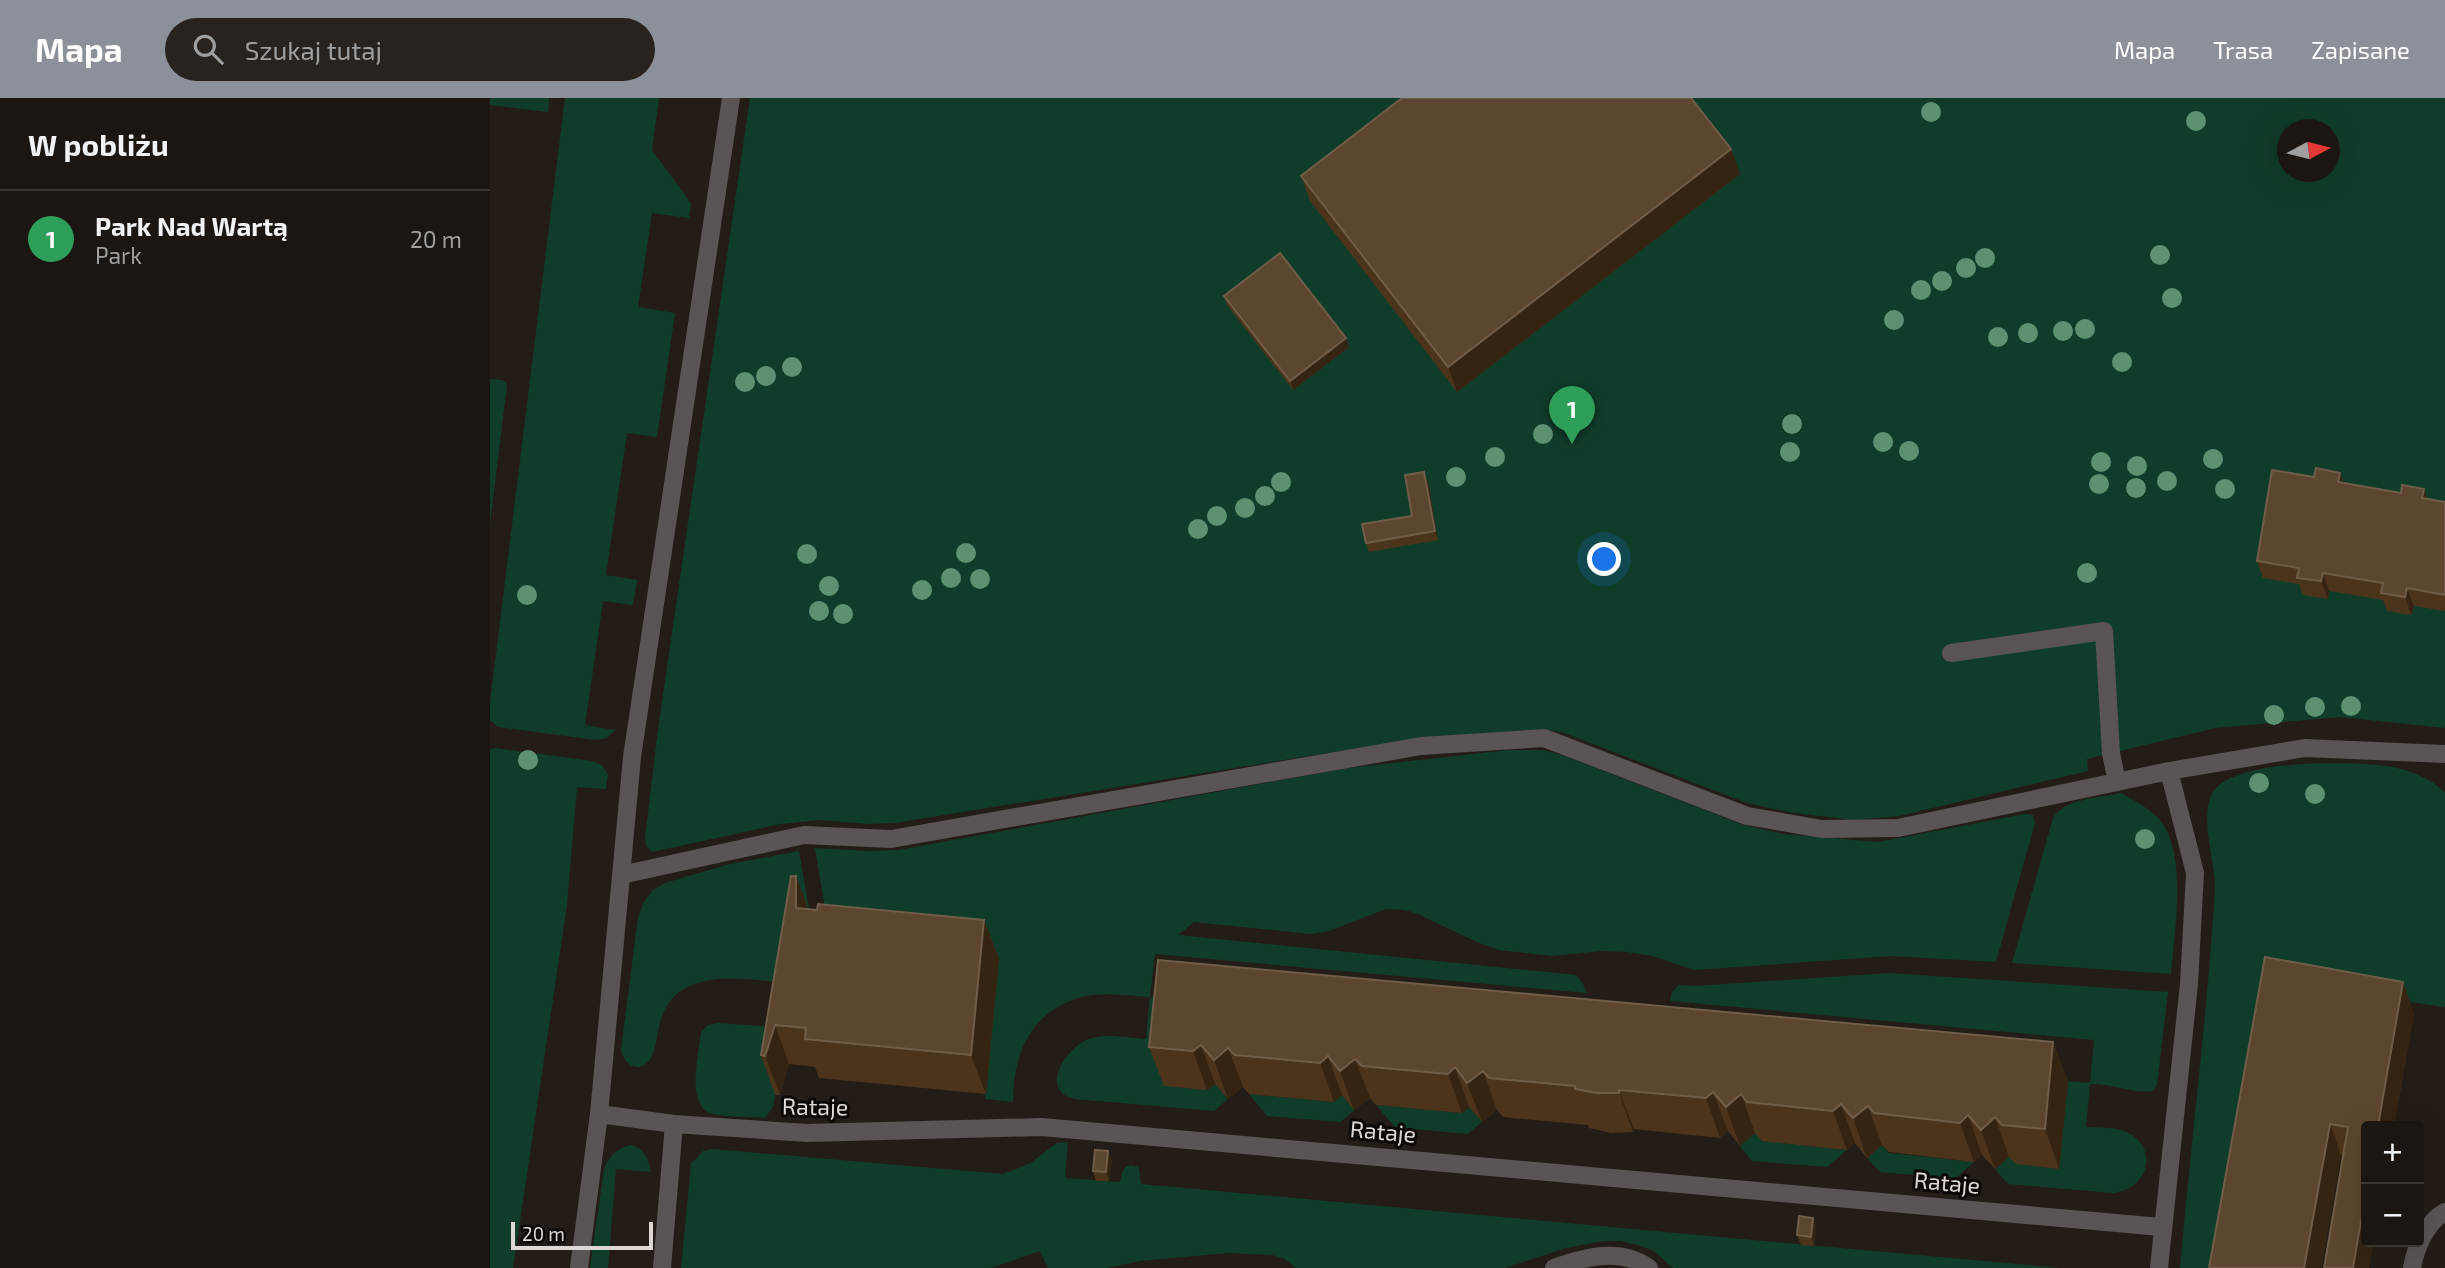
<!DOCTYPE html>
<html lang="pl">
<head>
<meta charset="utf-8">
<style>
  :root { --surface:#1b1611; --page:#28231f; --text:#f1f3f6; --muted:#a09f9f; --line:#393531; --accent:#8c9099 }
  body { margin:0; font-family:"Exo 2",sans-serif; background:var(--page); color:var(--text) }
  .controls { position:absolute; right:21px; bottom:21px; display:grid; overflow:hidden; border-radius:7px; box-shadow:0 7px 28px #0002 }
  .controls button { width:63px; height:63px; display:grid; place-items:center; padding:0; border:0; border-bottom:2px solid var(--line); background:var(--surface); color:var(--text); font:35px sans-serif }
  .compass { position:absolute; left:1787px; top:21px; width:63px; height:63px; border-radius:50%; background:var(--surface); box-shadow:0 7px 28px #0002; rotate:83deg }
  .scale { position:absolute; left:21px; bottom:18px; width:142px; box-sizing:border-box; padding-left:7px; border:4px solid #ddd8d3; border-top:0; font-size:19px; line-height:24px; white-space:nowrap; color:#ddd8d3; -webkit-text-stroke:5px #0b0806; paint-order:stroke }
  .you { position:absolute; left:1115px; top:462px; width:24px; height:24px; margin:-18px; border:5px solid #fff; border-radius:50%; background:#1a73e8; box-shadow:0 0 0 10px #1a73e833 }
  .badge { display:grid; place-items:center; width:46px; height:46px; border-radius:50%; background:var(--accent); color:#fff; font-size:23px; font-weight:700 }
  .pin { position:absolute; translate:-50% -58px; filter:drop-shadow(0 2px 4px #0008) }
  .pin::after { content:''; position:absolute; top:37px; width:24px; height:21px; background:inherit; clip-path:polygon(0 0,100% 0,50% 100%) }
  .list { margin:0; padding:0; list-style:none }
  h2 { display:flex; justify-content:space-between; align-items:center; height:91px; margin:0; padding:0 28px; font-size:30px }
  h2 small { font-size:23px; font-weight:400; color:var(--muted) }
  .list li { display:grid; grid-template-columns:46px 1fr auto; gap:21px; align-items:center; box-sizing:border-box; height:98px; padding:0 28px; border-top:2px solid var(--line) }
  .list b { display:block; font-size:26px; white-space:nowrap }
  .list p { margin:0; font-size:23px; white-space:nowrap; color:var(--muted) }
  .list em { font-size:23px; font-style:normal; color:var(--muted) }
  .icon { flex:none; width:38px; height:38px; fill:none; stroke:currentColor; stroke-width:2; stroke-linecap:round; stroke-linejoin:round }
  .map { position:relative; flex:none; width:1955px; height:1170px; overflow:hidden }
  header { display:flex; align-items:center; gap:42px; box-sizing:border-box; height:98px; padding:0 35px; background:var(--accent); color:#fff }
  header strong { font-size:33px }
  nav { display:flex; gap:38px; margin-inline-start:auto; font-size:24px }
  .search { width:490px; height:63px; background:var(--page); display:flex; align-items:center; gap:18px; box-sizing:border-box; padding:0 24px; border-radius:38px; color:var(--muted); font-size:26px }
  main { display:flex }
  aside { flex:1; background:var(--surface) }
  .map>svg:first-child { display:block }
  .green { fill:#103d29; fill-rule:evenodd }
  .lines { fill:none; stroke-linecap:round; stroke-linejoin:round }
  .minor { stroke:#5a5454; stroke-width:18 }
  .tree { fill:#5d9172 }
  .wall { fill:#4c341c }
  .shaded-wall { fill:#352412 }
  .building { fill:#5c462f; stroke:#705d49; stroke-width:2 }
  .labels { text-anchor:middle; stroke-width:6; stroke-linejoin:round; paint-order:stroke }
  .street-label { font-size:23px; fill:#ddd8d3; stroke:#0b0806 }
</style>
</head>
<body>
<header>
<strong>Mapa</strong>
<div class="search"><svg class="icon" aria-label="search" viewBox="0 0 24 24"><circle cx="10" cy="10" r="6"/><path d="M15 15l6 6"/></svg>Szukaj tutaj</div>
<nav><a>Mapa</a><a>Trasa</a><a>Zapisane</a></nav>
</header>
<main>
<aside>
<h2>W pobliżu<small></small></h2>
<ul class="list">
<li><span class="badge" style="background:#2e9e5b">1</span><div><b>Park Nad Wartą</b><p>Park</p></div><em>20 m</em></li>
</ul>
</aside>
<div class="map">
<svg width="1955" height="1170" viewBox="0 0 1955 1170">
  <rect width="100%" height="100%" fill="#241d17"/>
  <!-- green -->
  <path class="green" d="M0 0H59L58 14 0 7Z
    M75 0H169L162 52 201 105 199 120 162 115 148 209 185 215 167 339 137 335 116 477 147 482 143 507 113 503 95 627 125 632 117 640 105 642 8 629 0 622V604Z
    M260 0H1955V630L1850 619 1725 630 1597 661 1598 673 1409 718 1363 722 1298 714 1257 705 1074 635 1055 631 936 639 405 725 378 726 330 722 291 726 162 754 156 748 155 740 168 631ZM1798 32H1840V74H1798Z
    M0 281 13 282 17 287 0 426Z
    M5 650 102 663 112 667 118 676 116 691 87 689 77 807 23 1170H0V651Z
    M1019 652H1053L1072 657 1253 727 1293 736 1388 744 1535 716 1543 717 1545 725 1506 864 1401 858 1204 872 1163 858 1137 854 1111 853 1063 858 1009 852 989 845 928 816 915 812 896 811 839 833 821 836 704 824 688 837 1086 877 1093 886 1097 895 665 856 660 899 682 901 725 986 738 1001 724 1013 585 1001C549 993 574 953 596 942 613 934 638 940 656 941L660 899C637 898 610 893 588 900 539 916 523 957 523 1004L495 1001 508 862 338 828 325 750 378 753 408 752 858 670Z
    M1828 665C1874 666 1919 662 1955 694V909L1776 884 1729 1170H1690C1701 1044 1717 919 1725 793 1726 765 1710 725 1721 698 1733 669 1801 667 1828 665Z
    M1631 695C1644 702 1658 710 1668 720 1699 754 1684 834 1681 876L1522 865 1563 720C1575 700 1610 700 1631 695Z
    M309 753 320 817 304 886C262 882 191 866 172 918 166 932 168 954 158 964 146 976 133 964 131 952L148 819 154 804 163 792 175 785 240 766Z
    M1400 875 1678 894 1667 987 1663 993C1644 996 1621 985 1600 986L1596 1029C1612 1030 1632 1028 1645 1039 1669 1060 1652 1093 1623 1095L1518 1086 1505 1071 1519 1059 1569 1070 1578 983 1600 985 1604 942 1180 903 1182 894 1189 887 1205 888Z
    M228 925 297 930 283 1009 275 1020C258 1018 236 1020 220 1015 196 1006 209 954 211 934L218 927Z
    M759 996 844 1004 852 997 864 1012 851 1024 777 1018Z
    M886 1007 972 1015 979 1009 992 1024 977 1036 905 1029Z
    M1265 1035 1272 1043 1357 1052 1337 1069 1262 1063 1250 1048Z
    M578 1044 575 1080 630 1084C632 1073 635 1062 649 1070L651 1086 1570 1170H1183L1164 1153 1148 1147 1131 1143H1113L1076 1150 1015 1170H806L794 1161 782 1157 738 1155 650 1163 617 1170H558L550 1153 501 1170H191L201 1066 213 1053 222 1051 513 1076 539 1066 567 1045Z
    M141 1047C155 1052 158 1060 161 1074L126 1071 118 1170H100L114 1071C121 1056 126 1051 141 1047Z
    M1392 1047 1399 1055 1484 1064 1465 1081 1390 1074 1377 1060Z"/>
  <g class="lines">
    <!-- minor -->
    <path class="minor" d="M1461 555 1614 533 1621 655 1627 684
      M131 777 314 737 401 741 931 648 1054 640 1257 718 1332 731 1408 730 1679 673 1815 650 1955 656
      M109 1016 184 1026 317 1035 552 1029 1671 1129
      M89 1170 109 1016 142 659 241 0
      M172 1170 184 1026
      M1064 1170C1095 1159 1130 1149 1159 1170
      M1669 1170 1699 886 1705 775 1679 673
      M1922 1170C1925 1151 1937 1123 1955 1114"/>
  </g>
  <!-- trees -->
  <g class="tree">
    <circle cx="1441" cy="14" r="10"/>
    <circle cx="1706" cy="23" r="10"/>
    <circle cx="1670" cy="157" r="10"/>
    <circle cx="1495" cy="160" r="10"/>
    <circle cx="1476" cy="170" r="10"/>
    <circle cx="1452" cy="183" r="10"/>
    <circle cx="1431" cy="192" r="10"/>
    <circle cx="1682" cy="200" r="10"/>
    <circle cx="1404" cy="222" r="10"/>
    <circle cx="1595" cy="231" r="10"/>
    <circle cx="1573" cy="233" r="10"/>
    <circle cx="1538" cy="235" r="10"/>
    <circle cx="1508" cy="239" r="10"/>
    <circle cx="1632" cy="264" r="10"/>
    <circle cx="302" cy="269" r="10"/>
    <circle cx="276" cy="278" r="10"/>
    <circle cx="255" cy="284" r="10"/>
    <circle cx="1302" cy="326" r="10"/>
    <circle cx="1053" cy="336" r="10"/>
    <circle cx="1393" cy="344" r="10"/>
    <circle cx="1419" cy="353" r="10"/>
    <circle cx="1300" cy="354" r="10"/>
    <circle cx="1005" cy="359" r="10"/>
    <circle cx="1723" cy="361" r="10"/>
    <circle cx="1611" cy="364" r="10"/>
    <circle cx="1647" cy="368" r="10"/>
    <circle cx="966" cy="379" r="10"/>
    <circle cx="1677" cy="383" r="10"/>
    <circle cx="791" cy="384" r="10"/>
    <circle cx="1609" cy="386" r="10"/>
    <circle cx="1646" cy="390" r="10"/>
    <circle cx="1735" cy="391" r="10"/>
    <circle cx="775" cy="398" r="10"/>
    <circle cx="755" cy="410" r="10"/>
    <circle cx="727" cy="418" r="10"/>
    <circle cx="708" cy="431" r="10"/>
    <circle cx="476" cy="455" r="10"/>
    <circle cx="317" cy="456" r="10"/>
    <circle cx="1597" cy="475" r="10"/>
    <circle cx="461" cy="480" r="10"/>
    <circle cx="490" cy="481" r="10"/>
    <circle cx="339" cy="488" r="10"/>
    <circle cx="432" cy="492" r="10"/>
    <circle cx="37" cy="497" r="10"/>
    <circle cx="329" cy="513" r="10"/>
    <circle cx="353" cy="516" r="10"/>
    <circle cx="1861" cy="608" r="10"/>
    <circle cx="1825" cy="609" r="10"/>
    <circle cx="1784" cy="617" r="10"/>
    <circle cx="38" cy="662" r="10"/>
    <circle cx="1769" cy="685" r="10"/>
    <circle cx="1825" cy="696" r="10"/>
    <circle cx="1655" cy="741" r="10"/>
  </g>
  <!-- wall -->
  <path class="wall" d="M1241 51 1250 76 967 294 820 103 811 78Z
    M734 198 856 240 859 249 803 292 737 207Z
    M1850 375 1854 385 1911 395 1934 391 1937 401 1955 404V513L1924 508 1921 517 1897 513 1893 502 1839 493 1838 501 1813 497 1809 486 1773 480 1767 463 1824 379Z
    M938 383 948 442 879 454 876 445 922 418Z
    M306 778 318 811 494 822 509 861 496 996 329 980 325 969 299 966 290 997H285L271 957Z
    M668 862 1563 944 1578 983 1569 1071 1526 1066 1519 1059 1505 1071 1492 1057 1484 1064 1399 1054 1392 1047 1377 1060 1365 1045 1357 1052 1272 1043 1265 1035 1250 1048 1238 1033 1230 1040 1144 1031 1143 1034 1121 1035 1099 1030 1098 1027 1013 1019 1007 1012 992 1024 979 1009 972 1015 886 1007 880 1000 864 1012 852 997 844 1004 759 996 753 989 738 1001 725 986 717 992 674 988 659 949Z
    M1924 915 1904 1028H1876L1853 1058 1851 1057 1831 1170H1719Z
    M622 1062 619 1083H606L603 1073Z
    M1323 1120 1326 1129 1324 1148 1311 1147 1307 1137Z"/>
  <!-- shaded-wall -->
  <path class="shaded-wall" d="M1241 51 1250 76 967 294 958 269Z
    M856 240 859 249 803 292 800 283Z
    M934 374 938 383 948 442 945 433Z
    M1850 375 1856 392 1848 384Z
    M1934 391 1940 408 1932 400Z
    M1833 475 1839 493 1838 501 1831 483Z
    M1917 490 1924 508 1921 517 1915 499Z
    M306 778 320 817 306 810Z
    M494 822 509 861 496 996 481 957Z
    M1913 884 1924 915 1904 1028H1888Z
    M285 927 299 966 290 997 275 958Z
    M1563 944 1578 983 1569 1071 1555 1031Z
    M711 947 725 986 717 992 703 953Z
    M738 950 753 989 738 1001 724 962Z
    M838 958 852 997 844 1004 830 965Z
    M865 961 880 1000 864 1012 850 973Z
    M965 969 979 1009 972 1015 958 976Z
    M993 973 1007 1012 992 1024 977 985Z
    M1129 992 1144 1031 1143 1034 1129 995Z
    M1223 994 1238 1033 1230 1040 1216 1000Z
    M1251 996 1265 1035 1250 1048 1236 1009Z
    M1351 1006 1365 1045 1357 1052 1343 1013Z
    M1378 1008 1392 1047 1377 1060 1363 1020Z
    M1478 1017 1492 1057 1484 1064 1470 1025Z
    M1505 1019 1519 1059 1505 1071 1491 1032Z
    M1840 1026 1851 1057 1831 1170H1814Z
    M618 1053 622 1062 619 1083 616 1074Z
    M1876 1093V1144H1884L1879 1170H1863Z
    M1323 1120 1326 1129 1324 1148 1321 1139Z"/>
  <!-- building -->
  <path class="building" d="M912 0H1201L1241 51 958 269 811 78Z
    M790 155 856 240 800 283 734 198Z
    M1826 370 1850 375 1848 384 1911 395 1912 387 1934 391 1932 400 1955 404V497L1917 490 1915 499 1891 495 1893 485 1833 475 1831 483 1807 480 1809 470 1767 463 1782 372 1824 379Z
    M934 374 945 433 876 445 872 426 922 418 915 377Z
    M301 778H306V810L327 812 328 806 494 822 481 957 315 941 316 930 285 927 275 958 271 957Z
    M1775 859 1913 884 1888 1028H1876V1093L1863 1170H1834L1858 1029 1840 1026 1814 1170H1719Z
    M668 862 1563 944 1555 1031 1512 1027 1505 1019 1491 1032 1478 1017 1470 1025 1384 1015 1378 1008 1363 1020 1351 1006 1343 1013 1257 1004 1251 996 1236 1009 1223 994 1216 1000 1129 992V995H1107L1085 991V988L999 980 993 973 977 985 965 969 958 976 872 968 865 961 850 973 838 958 830 965 745 957 738 950 724 962 711 947 703 953 659 949Z
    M605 1052 618 1053 616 1074 603 1073Z
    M1309 1118 1323 1120 1321 1139 1307 1137Z"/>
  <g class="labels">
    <!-- street labels -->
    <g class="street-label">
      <text transform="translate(325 1009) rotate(1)" y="8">Rataje</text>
      <text transform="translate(893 1034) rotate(5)" y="8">Rataje</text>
      <text transform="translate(1457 1085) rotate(5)" y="8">Rataje</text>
    </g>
  </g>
</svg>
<div class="controls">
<button>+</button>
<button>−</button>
</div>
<svg class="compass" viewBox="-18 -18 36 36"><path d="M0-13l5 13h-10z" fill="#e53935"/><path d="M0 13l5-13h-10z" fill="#a09f9f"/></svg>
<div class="scale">20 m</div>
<div class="you"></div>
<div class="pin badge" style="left:1082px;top:346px;background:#2e9e5b">1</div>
</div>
</main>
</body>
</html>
